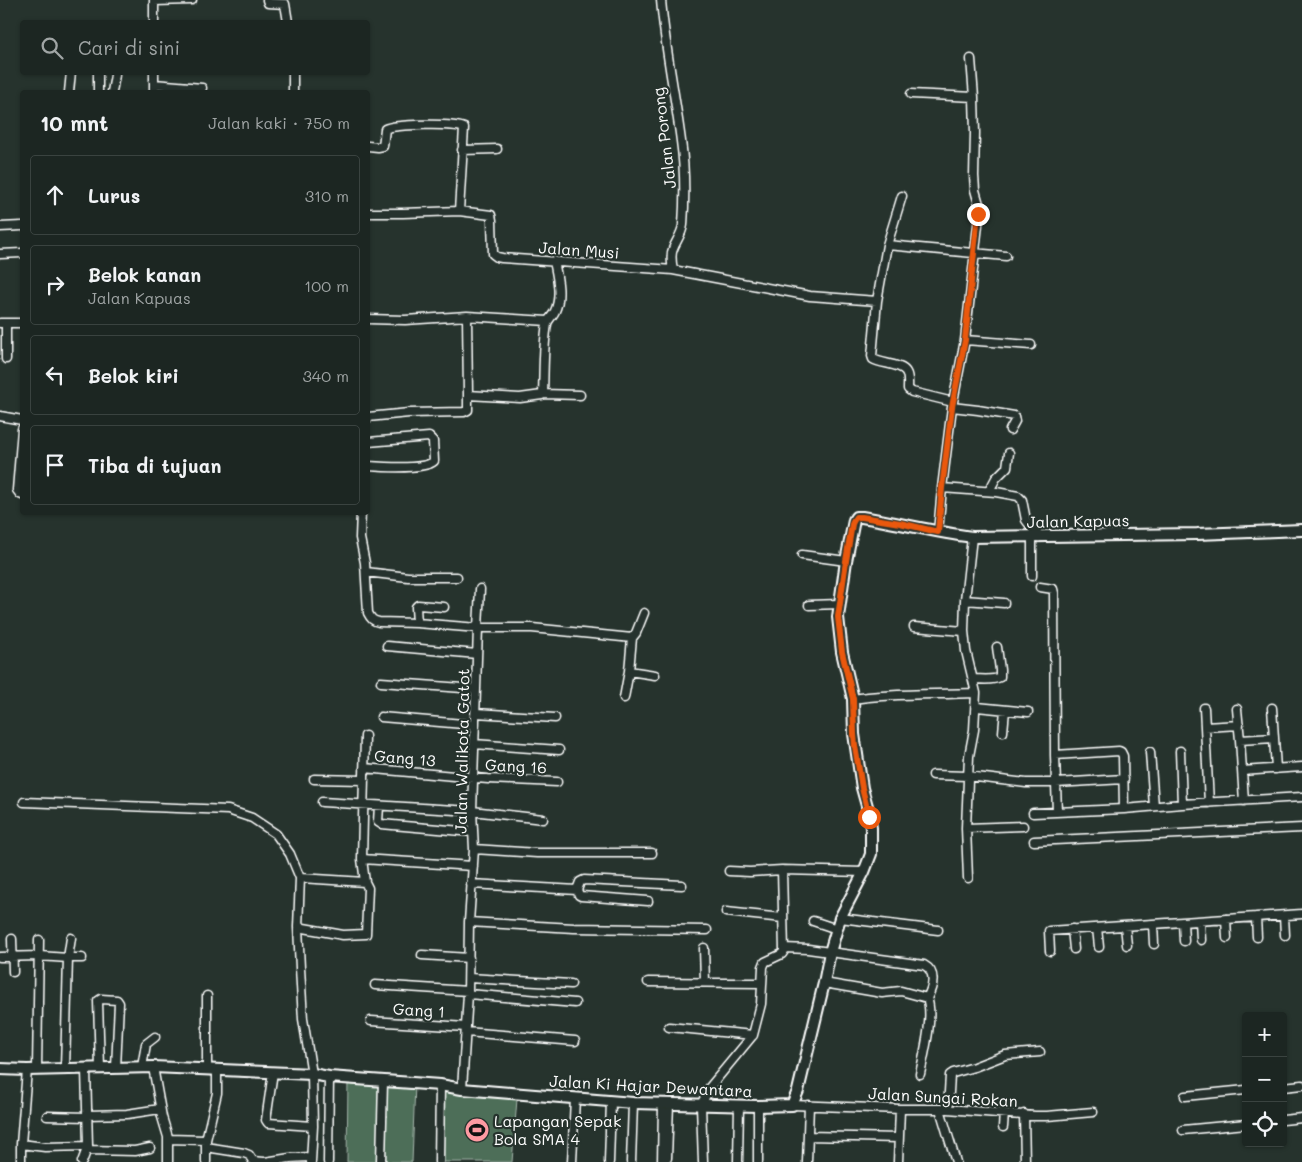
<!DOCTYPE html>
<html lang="id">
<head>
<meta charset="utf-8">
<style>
  :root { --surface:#1c2622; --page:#252e2a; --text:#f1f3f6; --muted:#a0a5a5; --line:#3a4340 }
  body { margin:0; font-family:Mali,sans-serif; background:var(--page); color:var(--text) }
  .controls { position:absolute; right:15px; bottom:15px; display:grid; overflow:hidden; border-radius:5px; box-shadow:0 1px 4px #0004 }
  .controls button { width:45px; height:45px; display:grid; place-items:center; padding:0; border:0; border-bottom:1px solid var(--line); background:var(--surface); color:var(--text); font:25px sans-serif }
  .stop { position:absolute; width:15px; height:15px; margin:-11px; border:4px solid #ea580c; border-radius:50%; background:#fff }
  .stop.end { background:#ea580c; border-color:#fff; box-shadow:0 1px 5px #0008 }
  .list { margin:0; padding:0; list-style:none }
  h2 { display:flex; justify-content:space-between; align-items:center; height:65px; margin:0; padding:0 20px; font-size:21px }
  h2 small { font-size:16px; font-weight:400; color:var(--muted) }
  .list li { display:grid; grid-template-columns:32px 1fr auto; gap:15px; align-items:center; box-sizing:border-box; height:80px; margin:0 10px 10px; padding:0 10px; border:1px solid var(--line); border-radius:5px }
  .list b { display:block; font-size:19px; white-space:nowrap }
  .list p { margin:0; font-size:16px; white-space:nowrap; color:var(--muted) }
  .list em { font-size:16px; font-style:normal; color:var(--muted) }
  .icon { flex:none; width:28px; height:28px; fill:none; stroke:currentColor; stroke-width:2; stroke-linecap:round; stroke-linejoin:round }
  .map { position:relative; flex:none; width:1302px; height:1162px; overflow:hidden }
  .search { position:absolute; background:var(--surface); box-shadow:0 1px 4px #0004; left:20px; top:20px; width:350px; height:55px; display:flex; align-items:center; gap:12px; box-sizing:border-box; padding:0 18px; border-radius:5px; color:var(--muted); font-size:19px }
  .panel { position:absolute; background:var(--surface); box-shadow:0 1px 4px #0004; left:20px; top:90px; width:350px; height:425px; border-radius:5px }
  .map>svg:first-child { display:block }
  .green { fill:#4d6e58; stroke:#a6b6ac }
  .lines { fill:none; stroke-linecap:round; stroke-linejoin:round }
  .street-casing { stroke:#fff; stroke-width:11 }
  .secondary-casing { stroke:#fff; stroke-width:14 }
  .street { stroke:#26332d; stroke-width:8 }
  .secondary { stroke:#26332d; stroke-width:10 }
  .route { stroke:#ea580c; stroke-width:6 }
  .labels { text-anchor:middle; stroke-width:4.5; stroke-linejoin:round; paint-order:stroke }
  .street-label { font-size:16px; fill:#fff; stroke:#26332d }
  .poi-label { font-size:16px; fill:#fff; stroke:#26332d; text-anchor:start }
</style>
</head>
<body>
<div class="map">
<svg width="1302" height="1162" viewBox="0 0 1302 1162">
  <rect width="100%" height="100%" fill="#26332d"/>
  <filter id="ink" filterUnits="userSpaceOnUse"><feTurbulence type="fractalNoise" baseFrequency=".02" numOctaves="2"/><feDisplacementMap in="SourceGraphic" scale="10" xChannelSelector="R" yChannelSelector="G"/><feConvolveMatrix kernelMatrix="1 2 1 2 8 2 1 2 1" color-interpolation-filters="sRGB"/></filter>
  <g filter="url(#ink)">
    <!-- green -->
    <path class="green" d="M348 1081 378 1083V1162H347Z
      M385 1082 415 1083 412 1162H384Z
      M441 1090 517 1099 512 1162H440Z"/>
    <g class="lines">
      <defs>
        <path id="street" d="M267 0 268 3 285 4 288 22
          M661 0C665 48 675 94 681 141 685 169 685 197 683 225 682 234 676 241 673 249 670 255 672 264 673 270
          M154 1 192 0
          M154 22V0
          M971 59 974 97
          M154 84 202 88
          M69 92 71 72
          M98 92V72
          M112 92 115 75
          M154 92V72
          M293 92V72
          M911 94 974 97 975 133 974 176 975 190 979 204 978 225 965 340 952 407 942 488 938 532
          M368 146 378 147 383 146 385 129C395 124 454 123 464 128L459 211
          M462 150 497 149
          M368 213H403L459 211 491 215 492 220 493 254 497 257 502 258 673 270 810 296 877 301 872 356 873 359C881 364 902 364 906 372 909 377 908 384 908 389L912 392 953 402
          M0 227 22 226
          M887 245 1006 256
          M0 254 22 253
          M877 301 887 245 902 196
          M467 316 468 395 520 398 542 395 543 394C544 371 543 347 547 324 548 319 553 316 555 311 562 296 557 276 554 261
          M368 319 405 320 467 316 548 321
          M0 323H22
          M6 323V359
          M965 340 1031 345
          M543 394 580 395
          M952 407 978 410 1014 416 1015 421 1010 430
          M0 416 22 420
          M368 417 409 413 464 412 468 410V395
          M22 429 17 490 20 494 22 495
          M368 442 429 437 433 441 434 461C425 470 382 467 368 466
          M942 488 996 492 1018 496 1022 500 1026 520 1039 537
          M989 491 996 478 1007 467 1009 453
          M361 512 360 538 365 563 368 613C371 619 373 621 379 622L417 623 478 628 472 811 474 849 469 922 468 994 462 1089
          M1032 537V576
          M802 555 846 561
          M366 572 408 577H457
          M1040 587 1053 589 1054 593 1055 755
          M480 589 478 628H532L632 638 629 671 655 675
          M965 600 1004 603
          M809 605 840 604
          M417 623 416 607 418 605 444 607
          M914 627 964 631
          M632 638 636 633 644 613
          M387 646 477 654
          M973 679C982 679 993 681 1000 677V670L997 647
          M381 682 476 689
          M624 698 629 671
          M853 699C894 693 935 695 976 693
          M977 707 1028 712
          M1204 708 1209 803
          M1272 708 1274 738
          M1237 709 1240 740
          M476 713 555 718
          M381 717 475 725
          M1205 727 1239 725
          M1003 732 1005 710
          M474 744 559 750
          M1180 751 1182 804
          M1150 752 1154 806
          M364 768 488 779 557 782
          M1242 771 1302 767
          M933 775 968 776 1026 783H1056L1124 779
          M314 779 364 780
          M1244 801 1240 740 1274 738 1276 769
          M24 802 228 810 252 818 276 834 290 854 300 878 298 927 300 968 303 1019 312 1074 313 1126 311 1162
          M322 802 472 811 543 819
          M379 806 378 822 381 824 473 832
          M1057 812 1055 755 1119 751 1121 752 1123 756 1124 809
          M1033 813 1124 809 1182 804 1302 797
          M966 828 1023 826
          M1034 841 1302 828
          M474 849 537 853H652
          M362 859 473 866
          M729 871 750 872 782 870
          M300 878 365 882
          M968 878 966 828 969 756 974 730 976 693 966 651 964 631 965 600 972 537
          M471 884 577 890 579 895 581 896 648 901
          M577 890 580 882 584 880 682 885
          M726 912 783 918
          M1284 916 1285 935
          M1256 917 1257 937
          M840 918 938 930
          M1226 919 1227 938
          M813 921 837 929
          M1200 921 1201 940
          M469 922 574 928 707 930
          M1183 922 1184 941
          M1153 924 1154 944
          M1125 926 1127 945
          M298 927 343 935 366 934 368 888 365 882 362 859 365 736
          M1097 928 1099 947
          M1072 929 1074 949
          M71 938 68 958H82
          M12 939 13 972
          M704 948 705 982
          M784 948 808 949 924 965C937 972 933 987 927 998
          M1050 951 1049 931 1302 914
          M422 955 469 958
          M0 957 39 956 68 958 65 1069
          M469 978 571 984
          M648 982 762 983
          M824 983 882 993 901 991 927 998C934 1016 924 1054 920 1074
          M375 985 468 991
          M468 994 575 1003
          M207 996V1069
          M371 1021 466 1027
          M669 1027 753 1035
          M466 1032 575 1041
          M142 1067 146 1044 155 1037
          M153 1067 162 1117 168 1137V1162
          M100 1068 98 1001 101 999 117 1000 119 1003 116 1068
          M37 1069 39 940
          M273 1072 266 1120 268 1123 313 1126
          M1283 1087 1302 1085
          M1185 1096 1246 1090
          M792 1105 900 1109H948L1035 1116H1047L1093 1112
          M758 1106V1162
          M940 1109 956 1162
          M948 1109 950 1075 953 1073 974 1067 1005 1055 1040 1052
          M1024 1114 1025 1162
          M87 1115 127 1114 160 1109
          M47 1116 87 1117
          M1283 1120 1302 1118
          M1003 1127 1004 1113
          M1183 1130 1246 1124
          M808 1136 899 1138
          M168 1139 206 1140
          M21 1144 45 1147 88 1146
          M206 1147 244 1153 249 1155 253 1161 264 1162
          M87 1150 135 1151 150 1148
          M667 1158 669 1104
          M21 1162V1144L27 1070
          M82 1162 88 1146 86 1069
          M206 1162V1140L217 1093V1069
          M265 1162 290 1158 311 1157
          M328 1162 329 1077
          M381 1162 383 1081
          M439 1162 440 1085
          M572 1162 575 1098
          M609 1162 611 1101
          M631 1162 633 1103
          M662 1162 663 1104
          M703 1162 701 1105 710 1087 753 1035 761 1004 763 967 765 962 782 954 784 951 782 870 864 872
          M738 1162 739 1105
          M807 1162 809 1105
          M898 1162 900 1109"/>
        <path id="secondary" d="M0 1069 27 1070 153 1067 312 1074 329 1077 440 1085 462 1089 633 1103 758 1106 792 1105 798 1091 824 983 830 952 840 918 864 872 871 854V828L867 806 862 788 854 734 853 699 842 652 838 617 846 561 854 520 856 517H862C899 523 935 532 972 537L1197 534 1302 530"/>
      </defs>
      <!-- street casing -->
      <use href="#street" class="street-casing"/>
      <!-- secondary casing -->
      <use href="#secondary" class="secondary-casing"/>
      <!-- street -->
      <use href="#street" class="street"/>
      <!-- secondary -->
      <use href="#secondary" class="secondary"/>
    </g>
  </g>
  <g class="lines" filter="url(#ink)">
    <!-- route -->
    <path class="route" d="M869 817 862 788 855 746 854 734 853 699 842 652 838 617 846 561 852 524 854 520 856 517H862L900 523 938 532 942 488 952 407 965 340 978 214"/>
  </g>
  <!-- icons -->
  <defs>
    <symbol id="stadium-disc" viewBox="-11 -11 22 22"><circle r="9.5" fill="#ff9aa2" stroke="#26332d"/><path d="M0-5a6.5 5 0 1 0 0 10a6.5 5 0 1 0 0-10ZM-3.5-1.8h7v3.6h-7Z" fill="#111"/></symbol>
  </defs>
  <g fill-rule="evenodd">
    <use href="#stadium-disc" x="463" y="1116" width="28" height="28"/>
  </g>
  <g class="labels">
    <!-- street labels -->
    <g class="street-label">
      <text transform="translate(664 138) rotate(-97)" y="6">Jalan Porong</text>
      <text transform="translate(579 250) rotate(4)" y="6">Jalan Musi</text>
      <text transform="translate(1078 521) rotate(-1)" y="6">Jalan Kapuas</text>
      <text transform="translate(462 751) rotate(-89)" y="6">Jalan Walikota Gatot</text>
      <text transform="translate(405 758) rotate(5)" y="6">Gang 13</text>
      <text transform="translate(516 766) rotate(3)" y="6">Gang 16</text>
      <text transform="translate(419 1010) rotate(4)" y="6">Gang 1</text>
      <text transform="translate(651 1086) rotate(3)" y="6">Jalan Ki Hajar Dewantara</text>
      <text transform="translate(943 1097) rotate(3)" y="6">Jalan Sungai Rokan</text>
    </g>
    <!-- poi labels -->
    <g class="poi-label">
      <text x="494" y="1127">Lapangan Sepak<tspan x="494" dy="18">Bola SMA 4</tspan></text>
    </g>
  </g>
</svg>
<div class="controls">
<button>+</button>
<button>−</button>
<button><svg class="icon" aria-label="locate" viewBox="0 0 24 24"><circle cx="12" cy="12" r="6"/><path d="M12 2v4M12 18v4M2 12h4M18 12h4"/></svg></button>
</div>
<div class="stop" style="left:869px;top:817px"></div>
<div class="stop end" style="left:978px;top:214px"></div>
<div class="search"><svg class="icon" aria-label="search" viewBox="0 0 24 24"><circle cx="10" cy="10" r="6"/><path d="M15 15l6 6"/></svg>Cari di sini</div>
<section class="panel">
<h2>10 mnt<small>Jalan kaki · 750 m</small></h2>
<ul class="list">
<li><svg class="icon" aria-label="ahead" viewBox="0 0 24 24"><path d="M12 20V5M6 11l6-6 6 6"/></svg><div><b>Lurus</b></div><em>310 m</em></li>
<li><svg class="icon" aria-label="right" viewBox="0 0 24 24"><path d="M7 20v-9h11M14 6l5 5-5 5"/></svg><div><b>Belok kanan</b><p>Jalan Kapuas</p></div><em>100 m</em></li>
<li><svg class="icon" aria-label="left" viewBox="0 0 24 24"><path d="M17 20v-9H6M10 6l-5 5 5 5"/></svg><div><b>Belok kiri</b></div><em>340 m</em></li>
<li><svg class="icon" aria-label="arrive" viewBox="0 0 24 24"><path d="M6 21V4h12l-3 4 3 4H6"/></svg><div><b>Tiba di tujuan</b></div></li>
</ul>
</section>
</div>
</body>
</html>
